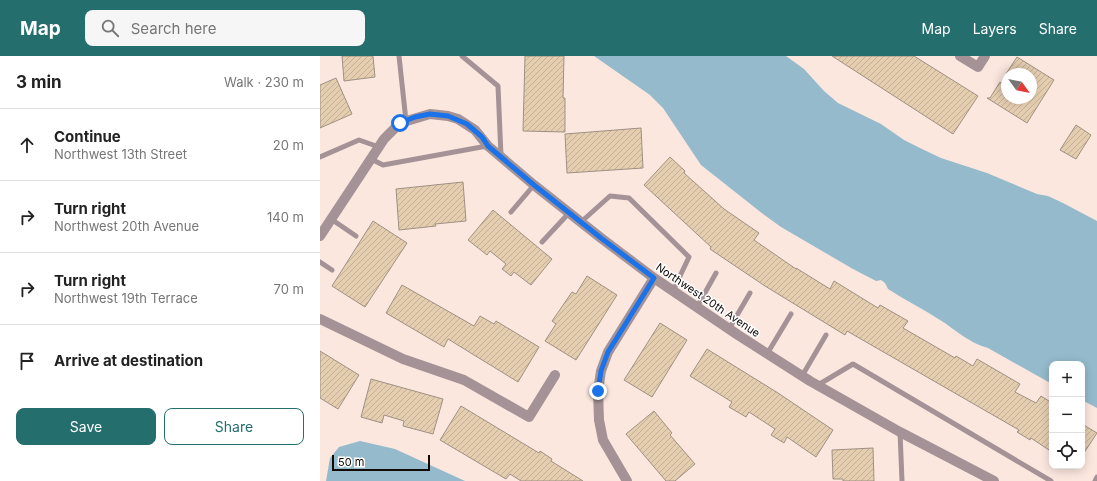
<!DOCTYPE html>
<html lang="en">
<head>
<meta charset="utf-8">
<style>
  :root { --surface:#fff; --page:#f6f6f6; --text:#222; --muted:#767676; --line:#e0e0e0; --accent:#246f6d }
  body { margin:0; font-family:Inter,sans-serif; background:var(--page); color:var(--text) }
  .controls { position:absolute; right:12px; bottom:12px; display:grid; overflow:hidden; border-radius:8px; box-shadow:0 2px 10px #0003 }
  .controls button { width:36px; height:36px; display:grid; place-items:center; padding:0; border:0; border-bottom:1px solid var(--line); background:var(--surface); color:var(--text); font:20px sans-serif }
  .compass { position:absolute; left:681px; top:12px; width:36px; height:36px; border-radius:50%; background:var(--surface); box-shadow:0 2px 10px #0003; rotate:123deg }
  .scale { position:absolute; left:12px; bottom:10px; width:98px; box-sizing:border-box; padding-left:4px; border:2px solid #110b08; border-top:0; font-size:11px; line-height:14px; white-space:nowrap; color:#110b08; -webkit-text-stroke:3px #fff; paint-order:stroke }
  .stop { position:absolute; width:12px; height:12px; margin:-9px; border:3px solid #1a73e8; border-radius:50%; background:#fff }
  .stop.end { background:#1a73e8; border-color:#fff; box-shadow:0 1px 4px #0008 }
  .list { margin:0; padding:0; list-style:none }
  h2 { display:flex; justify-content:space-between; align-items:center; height:52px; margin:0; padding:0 16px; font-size:17px }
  h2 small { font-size:13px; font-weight:400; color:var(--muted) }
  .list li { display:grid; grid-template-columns:26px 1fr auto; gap:12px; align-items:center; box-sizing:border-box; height:72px; padding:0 16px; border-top:1px solid var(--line) }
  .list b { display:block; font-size:15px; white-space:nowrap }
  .list p { margin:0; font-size:13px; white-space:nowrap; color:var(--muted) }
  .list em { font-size:13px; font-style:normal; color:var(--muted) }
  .actions { display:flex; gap:8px; padding:12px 16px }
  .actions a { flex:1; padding:9px 0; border:1px solid var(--accent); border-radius:8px; text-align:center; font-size:14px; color:var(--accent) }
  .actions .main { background:var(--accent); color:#fff }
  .icon { flex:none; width:22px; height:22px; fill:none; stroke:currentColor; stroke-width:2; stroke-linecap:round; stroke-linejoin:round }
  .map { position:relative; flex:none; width:777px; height:425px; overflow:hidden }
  header { display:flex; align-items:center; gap:24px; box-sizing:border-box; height:56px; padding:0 20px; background:var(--accent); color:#fff }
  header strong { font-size:19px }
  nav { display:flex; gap:22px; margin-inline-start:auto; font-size:14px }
  .search { width:280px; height:36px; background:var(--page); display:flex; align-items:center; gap:10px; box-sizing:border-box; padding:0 14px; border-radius:8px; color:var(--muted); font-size:15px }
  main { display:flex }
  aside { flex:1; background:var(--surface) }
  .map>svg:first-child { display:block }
  .water { fill:#94bacb }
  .building { fill:url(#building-hatch); stroke:#9e9183 }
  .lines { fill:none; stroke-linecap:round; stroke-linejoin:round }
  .lane { stroke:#a49296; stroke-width:5 }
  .street { stroke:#a49296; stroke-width:10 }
  .route { stroke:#1a73e8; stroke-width:5 }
  .labels { text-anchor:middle; stroke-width:3; stroke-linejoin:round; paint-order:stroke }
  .street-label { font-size:11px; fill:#110b08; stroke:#fff }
</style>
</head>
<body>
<header>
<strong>Map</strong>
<div class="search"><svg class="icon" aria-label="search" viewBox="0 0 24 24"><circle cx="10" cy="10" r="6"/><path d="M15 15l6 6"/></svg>Search here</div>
<nav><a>Map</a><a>Layers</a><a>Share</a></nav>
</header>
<main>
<aside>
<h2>3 min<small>Walk · 230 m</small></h2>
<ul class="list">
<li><svg class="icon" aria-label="ahead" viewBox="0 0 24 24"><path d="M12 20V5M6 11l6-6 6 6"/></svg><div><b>Continue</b><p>Northwest 13th Street</p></div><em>20 m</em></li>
<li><svg class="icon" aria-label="right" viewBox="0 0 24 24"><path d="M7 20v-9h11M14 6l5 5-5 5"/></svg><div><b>Turn right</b><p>Northwest 20th Avenue</p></div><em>140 m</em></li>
<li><svg class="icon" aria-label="right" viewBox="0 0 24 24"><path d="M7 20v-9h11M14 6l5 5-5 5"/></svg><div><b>Turn right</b><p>Northwest 19th Terrace</p></div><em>70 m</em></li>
<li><svg class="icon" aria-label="arrive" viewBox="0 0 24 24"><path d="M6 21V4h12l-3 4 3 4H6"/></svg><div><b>Arrive at destination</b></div></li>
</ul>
<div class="actions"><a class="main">Save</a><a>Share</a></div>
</aside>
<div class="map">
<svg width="777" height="425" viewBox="0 0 777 425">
  <defs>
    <pattern id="building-hatch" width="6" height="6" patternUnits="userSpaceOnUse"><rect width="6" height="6" fill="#e5cdb0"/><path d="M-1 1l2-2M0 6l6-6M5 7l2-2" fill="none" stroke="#c3af96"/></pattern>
  </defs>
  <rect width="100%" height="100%" fill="#fce7df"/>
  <!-- water -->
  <path class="water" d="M274 0H466L484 13 504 35 518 47 561 68 584 84 602 93 621 102 667 117 717 138 728 140 743 147 777 165V352L762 344V308H732V328L668 292C649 287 636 274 620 264 603 253 585 244 568 233L565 227 561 224 556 225 533 213 461 171 443 158 381 109 343 52 330 39Z
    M40 385 75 393 145 425H6L10 402 19 391Z"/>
  <!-- building -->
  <path class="building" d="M22 0H53L55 21 24 25Z
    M205 0H244L243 42H245V76L203 75Z
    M512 0H594L658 40 633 78Z
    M697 1 734 24 707 67 667 42H670L680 26 687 31V42H711V18H686Z
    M16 22 32 58 0 72V29Z
    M756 69 771 79 756 103 740 94Z
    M321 72 323 112 247 117 245 78Z
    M350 101 365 115 364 117 404 153 439 177 434 184 476 213V212L510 233 514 225 558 252 560 249 588 265 583 272 635 302 636 300 653 310 657 303 700 328 695 336 716 347 721 340 732 347V396L711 382 710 384 697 376 699 374 527 275 525 279 445 230 390 193 391 191 324 129Z
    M143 126 146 165 115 168 116 170 79 174 76 133Z
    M173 154 232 203 211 229 194 216 191 220 182 213 186 208 170 195 167 199 148 184Z
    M53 165 87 187 45 251 12 230Z
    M267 220 297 239 256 304 225 285 236 268 232 265 239 255 252 236 256 238Z
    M82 229 154 270 160 260 174 268 176 265 219 291 198 326 128 283 124 291 66 257Z
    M340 267 367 284 332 341 304 324Z
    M387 293 458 337 513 374 496 401 467 381 464 387 451 379 455 373 429 356 426 361 409 351 412 346 370 320Z
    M0 295 39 319 18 353 0 342Z
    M51 323 123 343 113 378 83 370 84 365 64 359 62 367 41 361Z
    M141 350 219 397 220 395 232 403 231 405 263 425H201L190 418 186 423 120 384Z
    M334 355 352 377 350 379 375 408 355 425H346L306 378Z
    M762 368 777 377 762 400Z
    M553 392 554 425H523V423H513L512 394Z"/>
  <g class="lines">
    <!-- lane -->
    <path class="lane" d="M79 0 86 65
      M142 0 178 30 181 100
      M0 101 39 84 59 91
      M51 103 63 109 167 90
      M191 156 214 129
      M11 163 36 180
      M261 166 290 140 309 142 369 201 353 235
      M222 186 249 157
      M0 206 12 214
      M377 251 396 217
      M409 273 430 237
      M447 298 471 258
      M482 320 506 279
      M498 329 533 308 731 425
      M580 376 582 425
      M775 425 777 421"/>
    <!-- street -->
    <path class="street" d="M640 0 658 11 665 0
      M0 180 64 83 80 67 110 58 128 60 138 63 155 74 168 90 214 129 281 182 334 222 418 279 490 325 580 376 674 425
      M0 263 83 303 144 324 209 361 235 319
      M307 425 283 384 279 364 278 335 281 315 288 296 334 222"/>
  </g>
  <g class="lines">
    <!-- route -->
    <path class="route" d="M80 67 95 61 110 58 128 60 147 68 162 81 168 90 214 129 281 182 334 222 288 296 281 315 278 335"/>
  </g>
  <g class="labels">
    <!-- street labels -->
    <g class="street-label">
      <text transform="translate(388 244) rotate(34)" y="4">Northwest 20th Avenue</text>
    </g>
  </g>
</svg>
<div class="controls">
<button>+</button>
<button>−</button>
<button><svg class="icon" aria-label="locate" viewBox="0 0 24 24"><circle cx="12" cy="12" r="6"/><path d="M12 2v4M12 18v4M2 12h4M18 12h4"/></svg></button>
</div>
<svg class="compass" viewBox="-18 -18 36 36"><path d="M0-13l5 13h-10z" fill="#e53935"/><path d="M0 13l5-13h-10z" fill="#767676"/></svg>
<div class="scale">50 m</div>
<div class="stop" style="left:80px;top:67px"></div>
<div class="stop end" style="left:278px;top:335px"></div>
</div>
</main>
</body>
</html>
